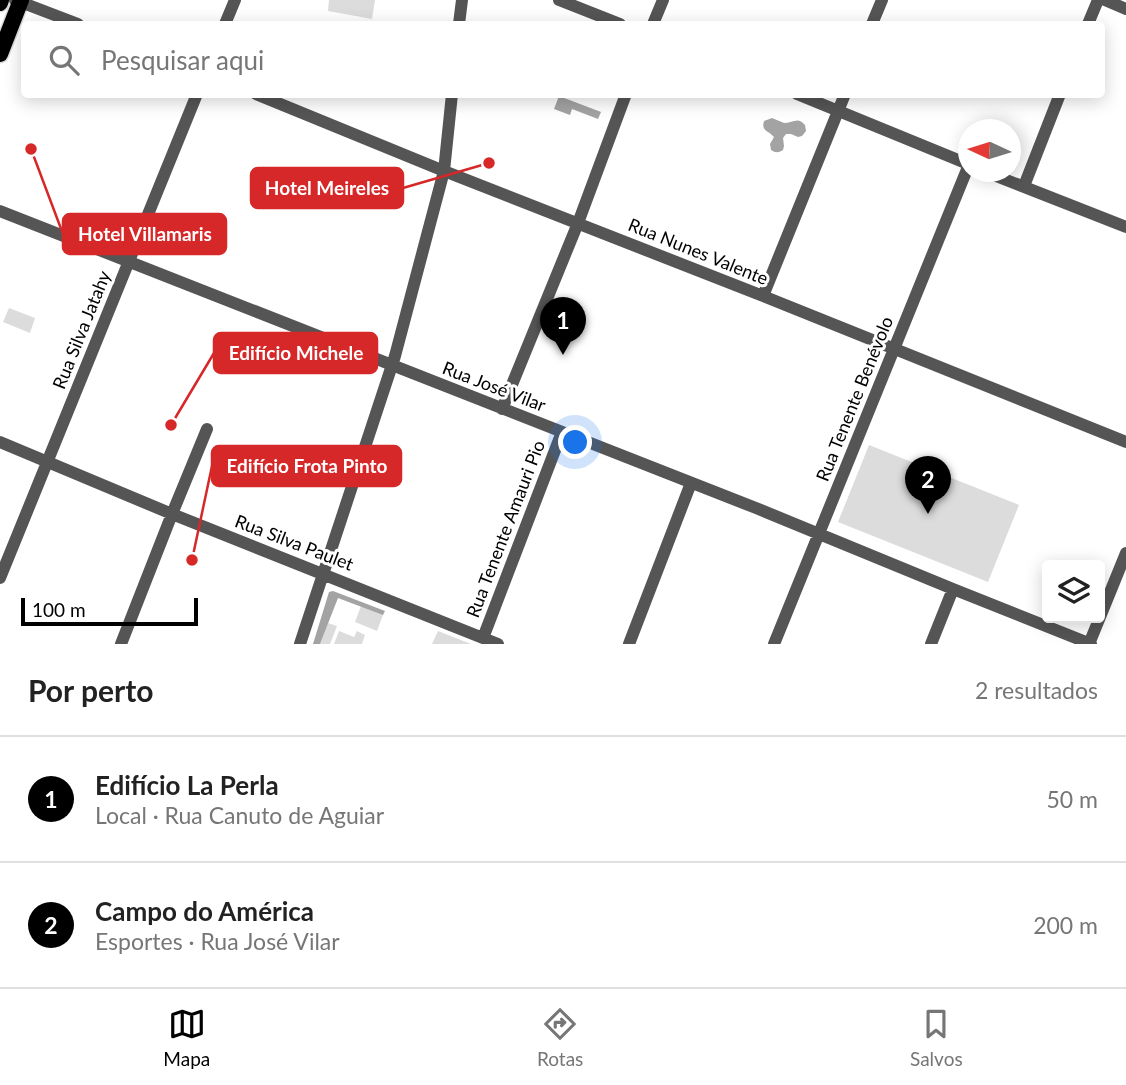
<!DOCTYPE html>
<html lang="pt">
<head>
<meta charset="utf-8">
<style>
  :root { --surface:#fff; --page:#f6f6f6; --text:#222; --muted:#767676; --line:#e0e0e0; --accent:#000 }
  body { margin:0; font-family:Lato,sans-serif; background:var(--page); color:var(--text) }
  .controls { position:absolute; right:21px; bottom:21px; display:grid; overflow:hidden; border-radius:7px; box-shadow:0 4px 18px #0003 }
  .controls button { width:63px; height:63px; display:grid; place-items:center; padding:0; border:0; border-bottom:2px solid var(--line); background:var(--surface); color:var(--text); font:35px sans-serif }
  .compass { position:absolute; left:958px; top:119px; width:63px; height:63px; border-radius:50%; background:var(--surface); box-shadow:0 4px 18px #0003; rotate:274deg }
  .scale { position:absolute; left:21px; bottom:18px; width:177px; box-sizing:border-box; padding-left:7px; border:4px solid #000; border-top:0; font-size:19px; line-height:24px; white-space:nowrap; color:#000; -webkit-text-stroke:5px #fff; paint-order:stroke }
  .you { position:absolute; left:576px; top:443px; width:24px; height:24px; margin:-18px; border:5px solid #fff; border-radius:50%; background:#1a73e8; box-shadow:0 0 0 10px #1a73e833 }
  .badge { display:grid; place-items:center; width:46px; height:46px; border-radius:50%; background:var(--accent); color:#fff; font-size:23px; font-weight:700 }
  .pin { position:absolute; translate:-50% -58px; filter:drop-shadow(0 2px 4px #0008) }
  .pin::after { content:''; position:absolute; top:37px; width:24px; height:21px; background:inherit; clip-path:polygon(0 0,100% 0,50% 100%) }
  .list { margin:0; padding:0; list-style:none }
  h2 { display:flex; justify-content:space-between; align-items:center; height:91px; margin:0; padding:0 28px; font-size:30px }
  h2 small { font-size:23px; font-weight:400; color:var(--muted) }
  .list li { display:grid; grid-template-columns:46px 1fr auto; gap:21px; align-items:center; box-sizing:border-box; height:126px; padding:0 28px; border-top:2px solid var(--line) }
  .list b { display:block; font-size:26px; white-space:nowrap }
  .list p { margin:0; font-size:23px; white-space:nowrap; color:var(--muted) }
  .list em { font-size:23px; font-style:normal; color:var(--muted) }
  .icon { flex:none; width:38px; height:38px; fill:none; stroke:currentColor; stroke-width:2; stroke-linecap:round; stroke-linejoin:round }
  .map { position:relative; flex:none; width:1126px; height:644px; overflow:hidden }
  .search { position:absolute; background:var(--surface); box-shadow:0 4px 18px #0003; left:21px; right:21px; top:21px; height:77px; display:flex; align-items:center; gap:18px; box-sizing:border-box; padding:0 24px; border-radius:7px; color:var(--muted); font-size:26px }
  .sheet { height:343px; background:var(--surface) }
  nav { display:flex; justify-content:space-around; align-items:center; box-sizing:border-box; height:98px; border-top:2px solid var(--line); background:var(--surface); font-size:19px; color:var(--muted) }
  nav a { display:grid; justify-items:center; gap:4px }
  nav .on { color:var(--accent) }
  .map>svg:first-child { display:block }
  .green { fill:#dcdcdc }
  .water { fill:#a3a3a3 }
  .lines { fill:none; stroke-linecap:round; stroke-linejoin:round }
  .major-casing { stroke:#dbdbdb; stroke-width:19 }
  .minor { stroke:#555; stroke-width:12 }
  .major { stroke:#000; stroke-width:16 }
  .labels { text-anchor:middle; stroke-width:6; stroke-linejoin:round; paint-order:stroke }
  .street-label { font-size:18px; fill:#000; stroke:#fff }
  .leader { fill:none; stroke:#d62828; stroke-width:2.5 }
  .callout-dot { fill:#d62828; stroke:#fff; stroke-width:2.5 }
  .callout { fill:#d62828; stroke:#d62828; stroke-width:2.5 }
  .callout-label { font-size:19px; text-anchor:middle; font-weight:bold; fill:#fff }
</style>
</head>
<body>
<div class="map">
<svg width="1126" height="644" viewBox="0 0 1126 644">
  <rect width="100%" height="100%" fill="#fff"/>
  <!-- green -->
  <path class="green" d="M329 0H375L372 19 328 11Z
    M9 308 35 318 30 333 3 322Z
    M869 445 1019 505 988 582 838 522Z
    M361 606 383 615 377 631 355 622Z
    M328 623 337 626 330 644H320Z
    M339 631 354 637 357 631 365 635 362 644H334Z
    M438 631 471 644H432Z"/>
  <!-- water -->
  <path class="water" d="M559 96 601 112 598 119 572 109 570 115 554 109Z
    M772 118 784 123C793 123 798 116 805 125L806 131 802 136 798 137 791 134H786L783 138 784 146 783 150C778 153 776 153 771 150L770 144 774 137C768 130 761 131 764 121Z
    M333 591 385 611 383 615 338 598 320 644H313L329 592Z"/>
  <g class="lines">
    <defs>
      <path id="major" d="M0 3 1 0
        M0 54 21 0"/>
    </defs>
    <!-- major casing -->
    <use href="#major" class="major-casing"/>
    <!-- minor -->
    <path class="minor" d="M15 0 78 24
      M559 0 620 24
      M1105 0 1126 9
      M225 24 235 0
      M459 24 462 0
      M653 24 663 0
      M872 24 882 0
      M1088 24 1098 0
      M256 94 444 171 763 296 1126 442
      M797 94 968 164
      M986 172 1126 227
      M1024 186 1060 94
      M0 211 756 508 953 589 1091 644
      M763 296 845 94
      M502 409 578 223 626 94
      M0 442 172 514 498 644
      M0 578 197 94
      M483 638 562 432
      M121 644 172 514 207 429
      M300 644 395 356 444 171 452 94
      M629 644 691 483
      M774 644 968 167
      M931 644 953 589
      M1089 644 1126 553"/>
    <!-- major -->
    <use href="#major" class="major"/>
  </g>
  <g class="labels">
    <!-- street labels -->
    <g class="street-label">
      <text transform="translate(698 252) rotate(22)" y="6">Rua Nunes Valente</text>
      <text transform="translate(82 330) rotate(-68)" y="6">Rua Silva Jatahy</text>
      <text transform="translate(494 387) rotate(21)" y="6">Rua José Vilar</text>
      <text transform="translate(855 399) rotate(-68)" y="6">Rua Tenente Benévolo</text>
      <text transform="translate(506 529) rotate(-69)" y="6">Rua Tenente Amauri Pio</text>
      <text transform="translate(294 543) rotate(21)" y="6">Rua Silva Paulet</text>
    </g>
  </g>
  <!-- callouts -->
  <path class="leader" d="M489 163L403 188M31 149L63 234M171 425L214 353M192 560L212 466"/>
  <g class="callout-dot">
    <circle cx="489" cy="163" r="7"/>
    <circle cx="31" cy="149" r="7"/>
    <circle cx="171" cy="425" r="7"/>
    <circle cx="192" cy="560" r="7"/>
  </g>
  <g class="callout">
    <rect x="251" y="168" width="152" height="40" rx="7"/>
    <rect x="63" y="214" width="163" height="40" rx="7"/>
    <rect x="214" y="333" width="163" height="40" rx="7"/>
    <rect x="212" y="446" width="189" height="40" rx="7"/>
  </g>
  <g class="callout-label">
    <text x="327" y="195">Hotel Meireles</text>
    <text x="145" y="241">Hotel Villamaris</text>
    <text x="296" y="360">Edifício Michele</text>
    <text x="307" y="473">Edifício Frota Pinto</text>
  </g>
</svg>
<div class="controls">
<button><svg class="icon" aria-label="layers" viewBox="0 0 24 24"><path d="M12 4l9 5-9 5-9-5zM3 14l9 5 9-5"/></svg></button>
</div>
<svg class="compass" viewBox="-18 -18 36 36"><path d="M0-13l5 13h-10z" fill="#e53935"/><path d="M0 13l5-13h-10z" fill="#767676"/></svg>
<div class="scale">100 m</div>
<div class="you"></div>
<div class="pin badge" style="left:563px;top:355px">1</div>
<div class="pin badge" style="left:928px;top:514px">2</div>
<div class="search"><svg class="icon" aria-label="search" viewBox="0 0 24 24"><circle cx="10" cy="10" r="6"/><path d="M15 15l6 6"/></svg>Pesquisar aqui</div>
</div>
<section class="sheet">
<h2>Por perto<small>2 resultados</small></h2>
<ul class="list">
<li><span class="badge">1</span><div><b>Edifício La Perla</b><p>Local · Rua Canuto de Aguiar</p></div><em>50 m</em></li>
<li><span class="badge">2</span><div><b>Campo do América</b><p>Esportes · Rua José Vilar</p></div><em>200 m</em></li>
</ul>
</section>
<nav>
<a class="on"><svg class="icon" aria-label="map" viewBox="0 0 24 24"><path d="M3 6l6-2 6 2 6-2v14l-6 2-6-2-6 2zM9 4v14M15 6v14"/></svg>Mapa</a>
<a><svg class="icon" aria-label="directions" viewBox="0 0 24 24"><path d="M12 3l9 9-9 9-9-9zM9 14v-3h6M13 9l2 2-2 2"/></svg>Rotas</a>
<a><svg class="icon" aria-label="saved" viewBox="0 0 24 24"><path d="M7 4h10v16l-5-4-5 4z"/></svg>Salvos</a>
</nav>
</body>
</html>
